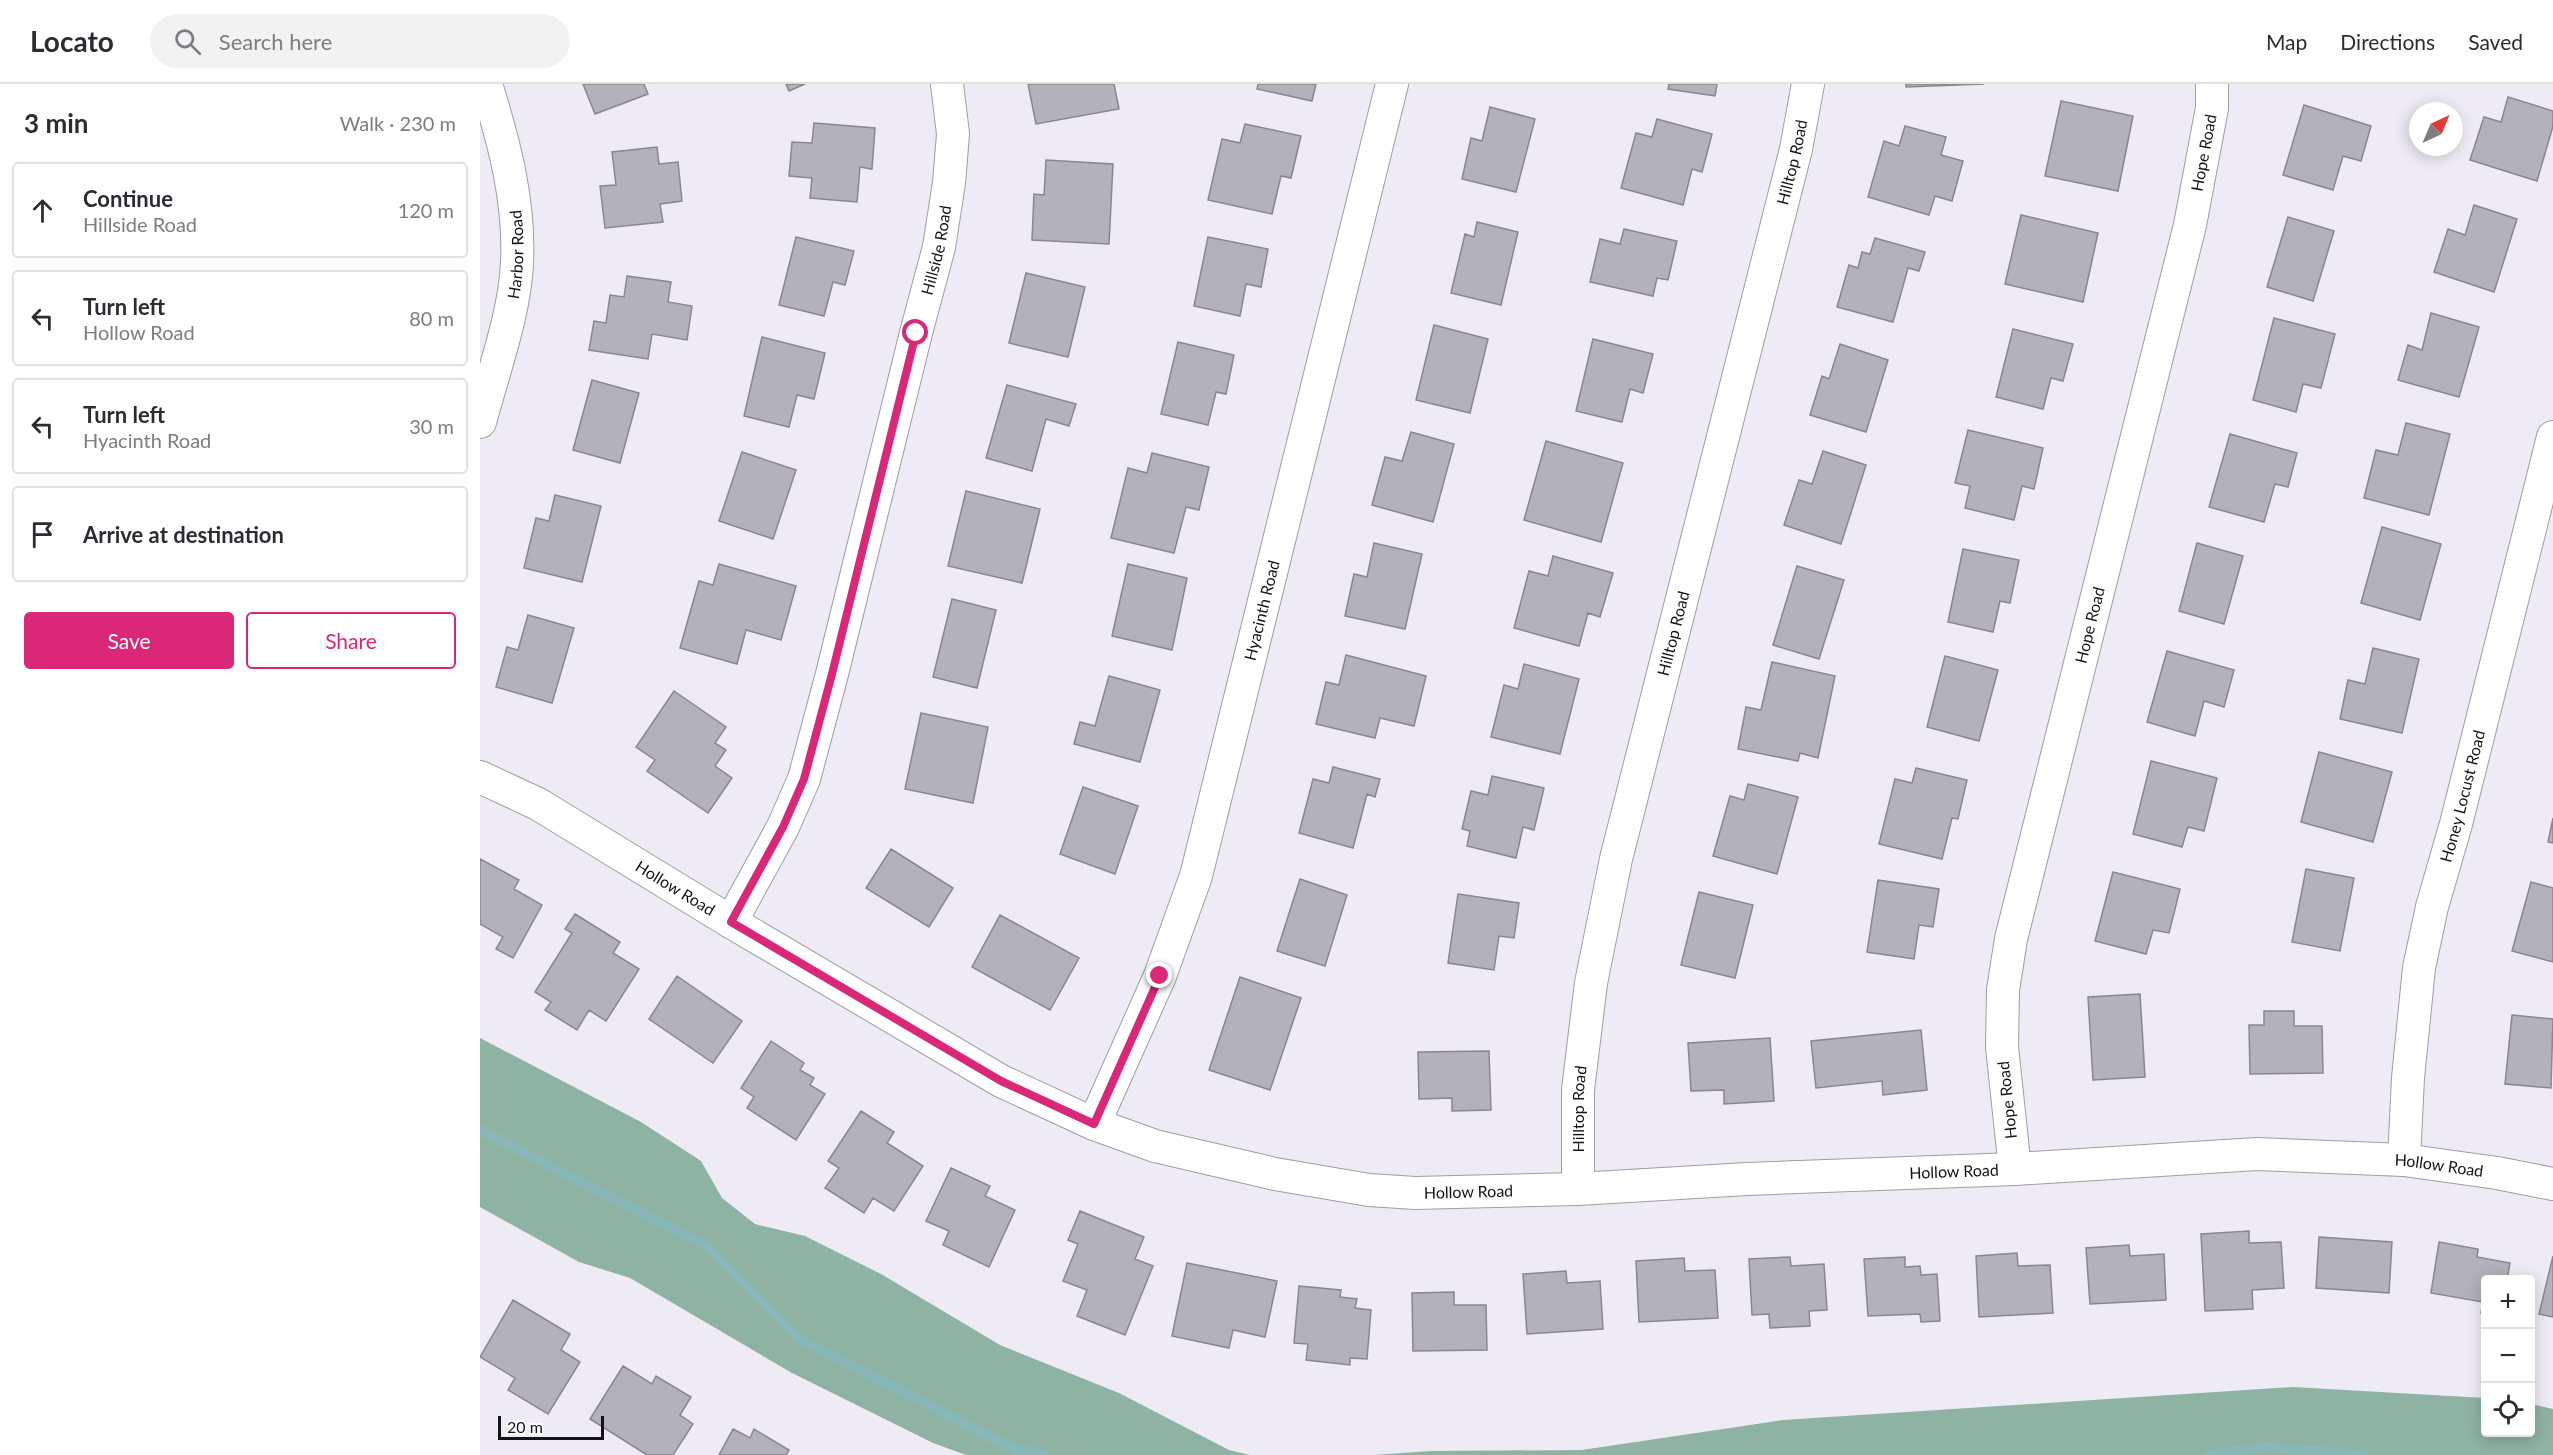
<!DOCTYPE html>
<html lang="en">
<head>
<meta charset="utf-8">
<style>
  :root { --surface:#fff; --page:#f2f2f3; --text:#2b2b33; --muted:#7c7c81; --line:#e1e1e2; --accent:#db2777 }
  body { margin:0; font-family:Lato,sans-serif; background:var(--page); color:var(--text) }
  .controls { position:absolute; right:18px; bottom:18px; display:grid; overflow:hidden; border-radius:6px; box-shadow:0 3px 15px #0003 }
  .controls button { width:54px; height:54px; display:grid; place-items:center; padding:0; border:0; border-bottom:2px solid var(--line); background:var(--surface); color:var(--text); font:30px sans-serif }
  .compass { position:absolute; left:1929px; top:18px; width:54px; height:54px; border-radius:50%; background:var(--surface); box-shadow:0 3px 15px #0003; rotate:44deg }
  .scale { position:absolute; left:18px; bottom:15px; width:106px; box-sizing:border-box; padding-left:6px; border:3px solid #141316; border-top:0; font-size:16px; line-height:21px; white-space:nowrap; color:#141316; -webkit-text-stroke:4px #fff; paint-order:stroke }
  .stop { position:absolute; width:18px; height:18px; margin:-14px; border:4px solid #db2777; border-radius:50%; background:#fff }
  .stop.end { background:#db2777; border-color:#fff; box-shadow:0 2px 6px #0008 }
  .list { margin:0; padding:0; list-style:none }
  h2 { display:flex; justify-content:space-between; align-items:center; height:78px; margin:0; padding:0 24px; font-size:26px }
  h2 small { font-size:20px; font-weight:400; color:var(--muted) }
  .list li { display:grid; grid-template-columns:39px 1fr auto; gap:18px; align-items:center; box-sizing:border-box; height:96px; margin:0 12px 12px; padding:0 12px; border:2px solid var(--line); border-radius:6px }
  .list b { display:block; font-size:22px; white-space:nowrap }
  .list p { margin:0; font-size:20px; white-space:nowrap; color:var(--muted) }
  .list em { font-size:20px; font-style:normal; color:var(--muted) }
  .actions { display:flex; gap:12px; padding:18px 24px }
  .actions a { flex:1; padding:14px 0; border:2px solid var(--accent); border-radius:6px; text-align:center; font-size:21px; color:var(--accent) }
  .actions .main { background:var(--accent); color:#fff }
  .icon { flex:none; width:33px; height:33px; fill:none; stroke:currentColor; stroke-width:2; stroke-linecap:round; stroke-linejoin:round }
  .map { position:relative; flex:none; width:2073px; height:1371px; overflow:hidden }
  header { display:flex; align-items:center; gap:36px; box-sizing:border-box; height:84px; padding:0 30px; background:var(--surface); border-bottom:2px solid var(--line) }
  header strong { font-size:28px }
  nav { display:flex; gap:33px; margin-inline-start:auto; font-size:21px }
  .search { width:420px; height:54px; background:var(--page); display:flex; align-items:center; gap:15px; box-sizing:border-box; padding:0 21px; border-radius:33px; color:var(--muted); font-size:22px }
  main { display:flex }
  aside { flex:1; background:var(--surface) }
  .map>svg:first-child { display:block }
  .forest { fill:#8eb3a2 }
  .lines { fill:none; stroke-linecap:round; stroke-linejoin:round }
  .stream { stroke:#8ab8b9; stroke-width:10 }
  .building { fill:#b3b1b9; stroke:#88868e; stroke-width:1.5 }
  .minor-casing { stroke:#9e9ca4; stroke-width:34 }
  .minor { stroke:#fff; stroke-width:32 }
  .route { stroke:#db2777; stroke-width:8 }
  .labels { text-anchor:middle; stroke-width:5; stroke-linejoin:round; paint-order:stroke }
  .street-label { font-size:16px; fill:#141316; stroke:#fff }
</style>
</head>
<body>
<header>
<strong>Locato</strong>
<div class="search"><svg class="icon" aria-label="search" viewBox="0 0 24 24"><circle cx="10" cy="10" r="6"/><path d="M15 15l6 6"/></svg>Search here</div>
<nav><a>Map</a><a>Directions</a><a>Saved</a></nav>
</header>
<main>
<aside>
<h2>3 min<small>Walk · 230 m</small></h2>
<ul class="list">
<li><svg class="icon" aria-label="ahead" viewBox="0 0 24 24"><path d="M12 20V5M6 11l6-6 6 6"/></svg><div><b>Continue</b><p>Hillside Road</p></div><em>120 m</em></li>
<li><svg class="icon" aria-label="left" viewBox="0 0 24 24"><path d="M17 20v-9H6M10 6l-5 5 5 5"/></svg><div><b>Turn left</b><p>Hollow Road</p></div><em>80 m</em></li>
<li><svg class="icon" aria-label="left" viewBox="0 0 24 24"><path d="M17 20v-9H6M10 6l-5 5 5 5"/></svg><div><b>Turn left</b><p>Hyacinth Road</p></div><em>30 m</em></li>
<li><svg class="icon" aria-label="arrive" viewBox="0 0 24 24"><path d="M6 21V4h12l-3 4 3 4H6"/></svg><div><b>Arrive at destination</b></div></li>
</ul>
<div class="actions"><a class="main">Save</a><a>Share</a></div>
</aside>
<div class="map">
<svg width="2073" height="1371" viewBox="0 0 2073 1371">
  <rect width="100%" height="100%" fill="#eeebf4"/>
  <!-- forest -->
  <path class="forest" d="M0 954 161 1038 221 1077 242 1114 275 1140 325 1152 401 1190 520 1261 639 1309 749 1366 770 1371H486L453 1359 312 1289 150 1194 99 1178 0 1123Z
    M1813 1303 2005 1314 2006 1348H2050L2051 1320 2073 1325V1371H894L951 1367 1102 1366 1303 1336Z"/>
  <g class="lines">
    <!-- stream -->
    <path class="stream" d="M0 1046 226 1162 318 1254 534 1365 564 1371
      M1728 1371 1788 1363 1883 1371"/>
  </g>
  <!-- building -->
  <path class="building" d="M103 0H164L168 10 115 30Z
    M306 0H325L309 7Z
    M548 0H634L639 25 556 40Z
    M778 0H836L832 17 777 5Z
    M1189 0H1237L1235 12 1188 5Z
    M1426 0H1504L1426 3Z
    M2028 13 2073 27V42L2057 97 1990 76 2004 33 2021 38Z
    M1581 17 1653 32 1638 107 1565 92Z
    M1824 21 1891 42 1881 77 1863 72 1853 106 1803 91Z
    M1010 23 1055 35 1036 108 982 95 991 54 1002 57Z
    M1177 35 1232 50 1222 88 1212 85 1203 121 1141 104 1156 49 1172 53Z
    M334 39 395 44 392 85 380 83 377 118 330 114 332 94 309 92 312 58 332 59Z
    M765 40 821 52 811 94 801 92 792 130 728 116 742 55 760 59Z
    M1425 42 1466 53 1461 71 1483 77 1472 117 1455 112 1449 131 1388 113 1404 57 1419 62Z
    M177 63 179 80 198 78 202 117 180 120 183 138 125 144 120 102 136 101 132 68Z
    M566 76 633 80 629 160 552 156 554 110 564 111Z
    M1994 121 2037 135 2014 208 1954 188 1968 145 1985 151Z
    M1541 131 1618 149 1603 218 1525 200Z
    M1808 133 1854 147 1833 217 1787 203Z
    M997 138 1038 148 1021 221 971 209 985 150 994 153Z
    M1144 145 1197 157 1188 196 1177 194 1173 212 1110 198 1120 155 1140 160Z
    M316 153 374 167 365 201 353 198 344 232 299 221Z
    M728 153 788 165 781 203 766 200 760 232 714 222Z
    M1395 154 1445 168 1439 187 1428 184 1413 238 1357 223 1369 181 1378 184 1382 168 1390 170Z
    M546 189 605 203 588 273 529 259Z
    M147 192 191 198 188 218 212 222 207 256 172 250 168 275 109 266 114 237 126 239 130 211 144 213Z
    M1951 229 1999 243 1979 313 1918 296 1928 261 1942 266Z
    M1794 234 1855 250 1841 304 1823 300 1816 328 1773 316Z
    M954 241 1008 255 990 329 936 316Z
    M1533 245 1593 260 1583 297 1571 294 1563 325 1516 313Z
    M282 253 345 269 334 315 317 311 309 343 264 332Z
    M1113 255 1173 270 1163 309 1150 305 1142 338 1096 327Z
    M698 258 754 271 746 310 736 308 728 341 681 330Z
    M1360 260 1408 276 1386 348 1330 331 1342 292 1349 295Z
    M112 296 159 309 140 379 93 366Z
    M527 301 596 320 589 342 566 335 552 387 506 374Z
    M1926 339 1970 350 1949 431 1884 414 1896 366 1918 371Z
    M1488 346 1563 364 1554 405 1542 402 1534 436 1485 424 1490 402 1475 399Z
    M931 348 974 360 953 438 892 421 905 373 922 377Z
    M1750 350 1817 369 1808 403 1795 400 1784 438 1729 423Z
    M1066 357 1143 379 1121 458 1044 436Z
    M1343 367 1386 381 1361 460 1304 441 1319 396 1332 400Z
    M262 368 316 386 293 455 239 437Z
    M672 369 729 383 719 426 706 423 694 469 631 454 648 384 667 389Z
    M486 407 560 425 542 499 468 482Z
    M75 411 121 422 102 498 44 484 56 434 69 437Z
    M1902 443 1961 460 1940 536 1881 519Z
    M894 459 942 470 925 545 865 532 874 490 887 493Z
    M1717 459 1763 472 1744 540 1699 527Z
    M1483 465 1539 476 1530 519 1520 517 1513 548 1468 538Z
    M1073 472 1133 489 1120 533 1108 529 1099 562 1034 544 1049 487 1068 492Z
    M239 480 316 502 301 556 266 546 257 580 200 564 219 497 233 501Z
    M648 480 707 494 692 566 632 552Z
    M1317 482 1364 496 1339 575 1293 561Z
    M472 515 516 526 497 604 453 593Z
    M48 531 94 544 72 619 16 603 27 563 38 566Z
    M1893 564 1939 575 1922 649 1860 635 1868 596 1885 600Z
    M1687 567 1754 586 1744 623 1724 617 1715 652 1667 638Z
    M866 571 946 592 934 642 900 634 895 654 836 640 846 598 859 601Z
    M1465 572 1518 586 1499 657 1447 643Z
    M1292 578 1355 592 1338 674 1320 669 1318 677 1258 665 1266 623 1281 626Z
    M1044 580 1099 595 1080 670 1011 653 1024 601 1038 605Z
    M629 592 680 606 660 678 594 660 600 638 615 642Z
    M194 607 246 643 235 659 246 666 235 682 252 694 228 729 167 687 175 676 156 663Z
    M441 629 508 643 493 719 425 705Z
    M1839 668 1912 688 1893 758 1821 738Z
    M1671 677 1737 694 1724 747 1708 743 1702 763 1653 750Z
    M853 683 900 695 895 713 887 710 873 764 819 749 833 695 849 699Z
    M1436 684 1487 696 1478 735 1472 734 1462 775 1399 760 1415 695 1432 699Z
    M1012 692 1064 704 1054 746 1043 743 1036 774 987 762 990 747 982 745 991 707 1008 711Z
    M1268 700 1318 713 1297 790 1233 772 1250 712 1264 716Z
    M603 703 658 722 635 790 580 770Z
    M2073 734V759L2068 758Z
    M411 765 473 804 449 843 386 804Z
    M0 775 39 796 34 805 62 821 33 874 16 865 23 853 0 840Z
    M1826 785 1874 794 1860 867 1812 858Z
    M1633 788 1700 805 1689 849 1673 846 1666 870 1615 857Z
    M820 795 867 811 845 882 797 867Z
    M1398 796 1459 805 1453 843 1439 841 1434 875 1387 868Z
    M2051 798 2073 804V878L2032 867Z
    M1219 808 1273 821 1255 894 1201 881Z
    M978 810 1039 819 1034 854 1019 852 1014 886 968 879Z
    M95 830 140 858 133 869 159 885 126 937 109 926 97 946 65 926 71 918 55 908 92 849 85 845Z
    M520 831 599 874 570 926 492 883Z
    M197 892 262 937 233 979 169 935Z
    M760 893 821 914 790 1006 729 986Z
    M1660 910 1665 993 1613 996 1608 913Z
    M1784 927H1814V942H1842L1843 989 1770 990 1769 941H1784Z
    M2032 931 2073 935 2071 1004 2025 1000Z
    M1441 946 1447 1006 1403 1011 1402 997 1336 1004 1331 957Z
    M1290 954 1294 1017 1244 1020V1006L1211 1007 1208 959Z
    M291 957 324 979 320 986 334 994 330 1001 345 1010 316 1056 267 1024 274 1013 261 1004Z
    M1009 967 1011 1026 972 1027V1014L939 1015 938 968Z
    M381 1027 414 1048 407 1059 443 1082 414 1127 393 1114 384 1129 345 1104 359 1084 348 1077Z
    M471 1084 510 1102 505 1112 535 1126 509 1183 463 1161 469 1147 446 1137Z
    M600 1127 664 1153 655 1175 673 1182 645 1251 597 1232 607 1206 583 1197 598 1160 588 1156Z
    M1769 1147V1159L1801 1158 1804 1204 1772 1206 1773 1225 1725 1227 1721 1150Z
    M1839 1153 1912 1158 1909 1209 1836 1204Z
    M1959 1158 1998 1165 1997 1173 2030 1179 2027 1196H2006V1230L2001 1229 2003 1218 1951 1209Z
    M1649 1161 1650 1172 1684 1170 1686 1216 1610 1220 1606 1164Z
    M1537 1169 1538 1182 1570 1181 1573 1229 1499 1233 1496 1172Z
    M2073 1172V1233L2059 1230Z
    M1310 1173 1311 1182 1344 1180 1347 1226 1329 1227 1330 1242 1290 1244 1289 1230 1272 1231 1269 1175Z
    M1425 1173V1183L1440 1182 1441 1191 1457 1190 1460 1237 1441 1238 1440 1230 1388 1232 1384 1175Z
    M1204 1174 1205 1187 1235 1186 1238 1234 1159 1238 1156 1177Z
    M707 1179 797 1197 785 1253 753 1246 749 1264 692 1252Z
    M1086 1187 1087 1199 1120 1197 1123 1245 1047 1250 1043 1190Z
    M819 1202 861 1206 860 1213 877 1215 875 1224 891 1226 887 1275 870 1274V1281L826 1276 828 1260 814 1259Z
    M974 1208V1221H1006L1007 1266 933 1267 932 1209Z
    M33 1216 90 1250 81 1266 100 1278 68 1330 28 1306 35 1294 0 1273Z
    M143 1282 172 1300 176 1292 211 1313 200 1331 213 1340 193 1371H167L110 1335Z
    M253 1345 270 1354 274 1345 309 1366 306 1371H239Z"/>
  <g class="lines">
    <defs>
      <g id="minor">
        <path id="s1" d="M0 338C13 289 35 229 37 179 40 117 24 58 6 0"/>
        <path id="s2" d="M0 693 58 720 251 838 521 997 614 1040 675 1062 795 1090 889 1106 935 1109 1098 1105 1267 1095 1535 1085 1777 1070 1924 1076 2017 1089 2073 1100"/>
        <path id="s3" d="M251 838 303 743 324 695 352 590 436 249 459 163 469 99 473 50 467 0"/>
        <path id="s4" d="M614 1040 680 892 716 792 912 0"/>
        <path id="s5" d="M1924 1076 1928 994 1939 884 1952 823 1976 740 2073 353"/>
        <path id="s6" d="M1535 1085 1522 963 1523 906 1531 855 1710 141 1732 24V0"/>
        <path id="s7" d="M1098 1105V1006L1111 899 1136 775 1316 65 1328 0"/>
      </g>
    </defs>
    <!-- minor casing -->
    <use href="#minor" class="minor-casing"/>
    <!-- minor -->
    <use href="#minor" class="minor"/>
  </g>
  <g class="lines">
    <!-- route -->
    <path class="route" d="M436 249 352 590 324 695 303 743 251 838 521 997 614 1040 680 892"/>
  </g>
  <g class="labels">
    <!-- street labels -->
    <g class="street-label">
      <text dy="6" stroke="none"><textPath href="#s6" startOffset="1041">Hope Road</textPath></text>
      <text dy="6" stroke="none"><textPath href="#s7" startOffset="1052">Hilltop Road</textPath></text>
      <text dy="6" stroke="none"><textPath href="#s3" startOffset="706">Hillside Road</textPath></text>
      <text dy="6" stroke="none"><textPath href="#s1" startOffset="172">Harbor Road</textPath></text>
      <text dy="6" stroke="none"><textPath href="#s4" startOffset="542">Hyacinth Road</textPath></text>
      <text dy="6" stroke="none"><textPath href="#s6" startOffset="555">Hope Road</textPath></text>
      <text dy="6" stroke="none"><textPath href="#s7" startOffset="566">Hilltop Road</textPath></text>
      <text dy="6" stroke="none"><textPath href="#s5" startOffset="370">Honey Locust Road</textPath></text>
      <text dy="6" stroke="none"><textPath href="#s2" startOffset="225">Hollow Road</textPath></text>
      <text transform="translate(1527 1016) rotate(-96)" y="6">Hope Road</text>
      <text dy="6" stroke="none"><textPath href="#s7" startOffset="80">Hilltop Road</textPath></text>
      <text dy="6" stroke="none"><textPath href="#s2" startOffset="2061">Hollow Road</textPath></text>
      <text dy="6" stroke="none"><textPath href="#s2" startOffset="1575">Hollow Road</textPath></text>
      <text dy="6" stroke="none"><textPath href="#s2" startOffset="1089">Hollow Road</textPath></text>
    </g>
  </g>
</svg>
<div class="controls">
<button>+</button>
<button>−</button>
<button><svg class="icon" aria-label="locate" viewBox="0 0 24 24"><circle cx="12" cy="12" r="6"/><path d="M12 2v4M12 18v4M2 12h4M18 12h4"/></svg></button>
</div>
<svg class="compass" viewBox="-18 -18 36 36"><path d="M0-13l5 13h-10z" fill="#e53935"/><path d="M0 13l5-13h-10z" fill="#7c7c81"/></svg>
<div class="scale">20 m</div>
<div class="stop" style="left:436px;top:249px"></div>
<div class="stop end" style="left:680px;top:892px"></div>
</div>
</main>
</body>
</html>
